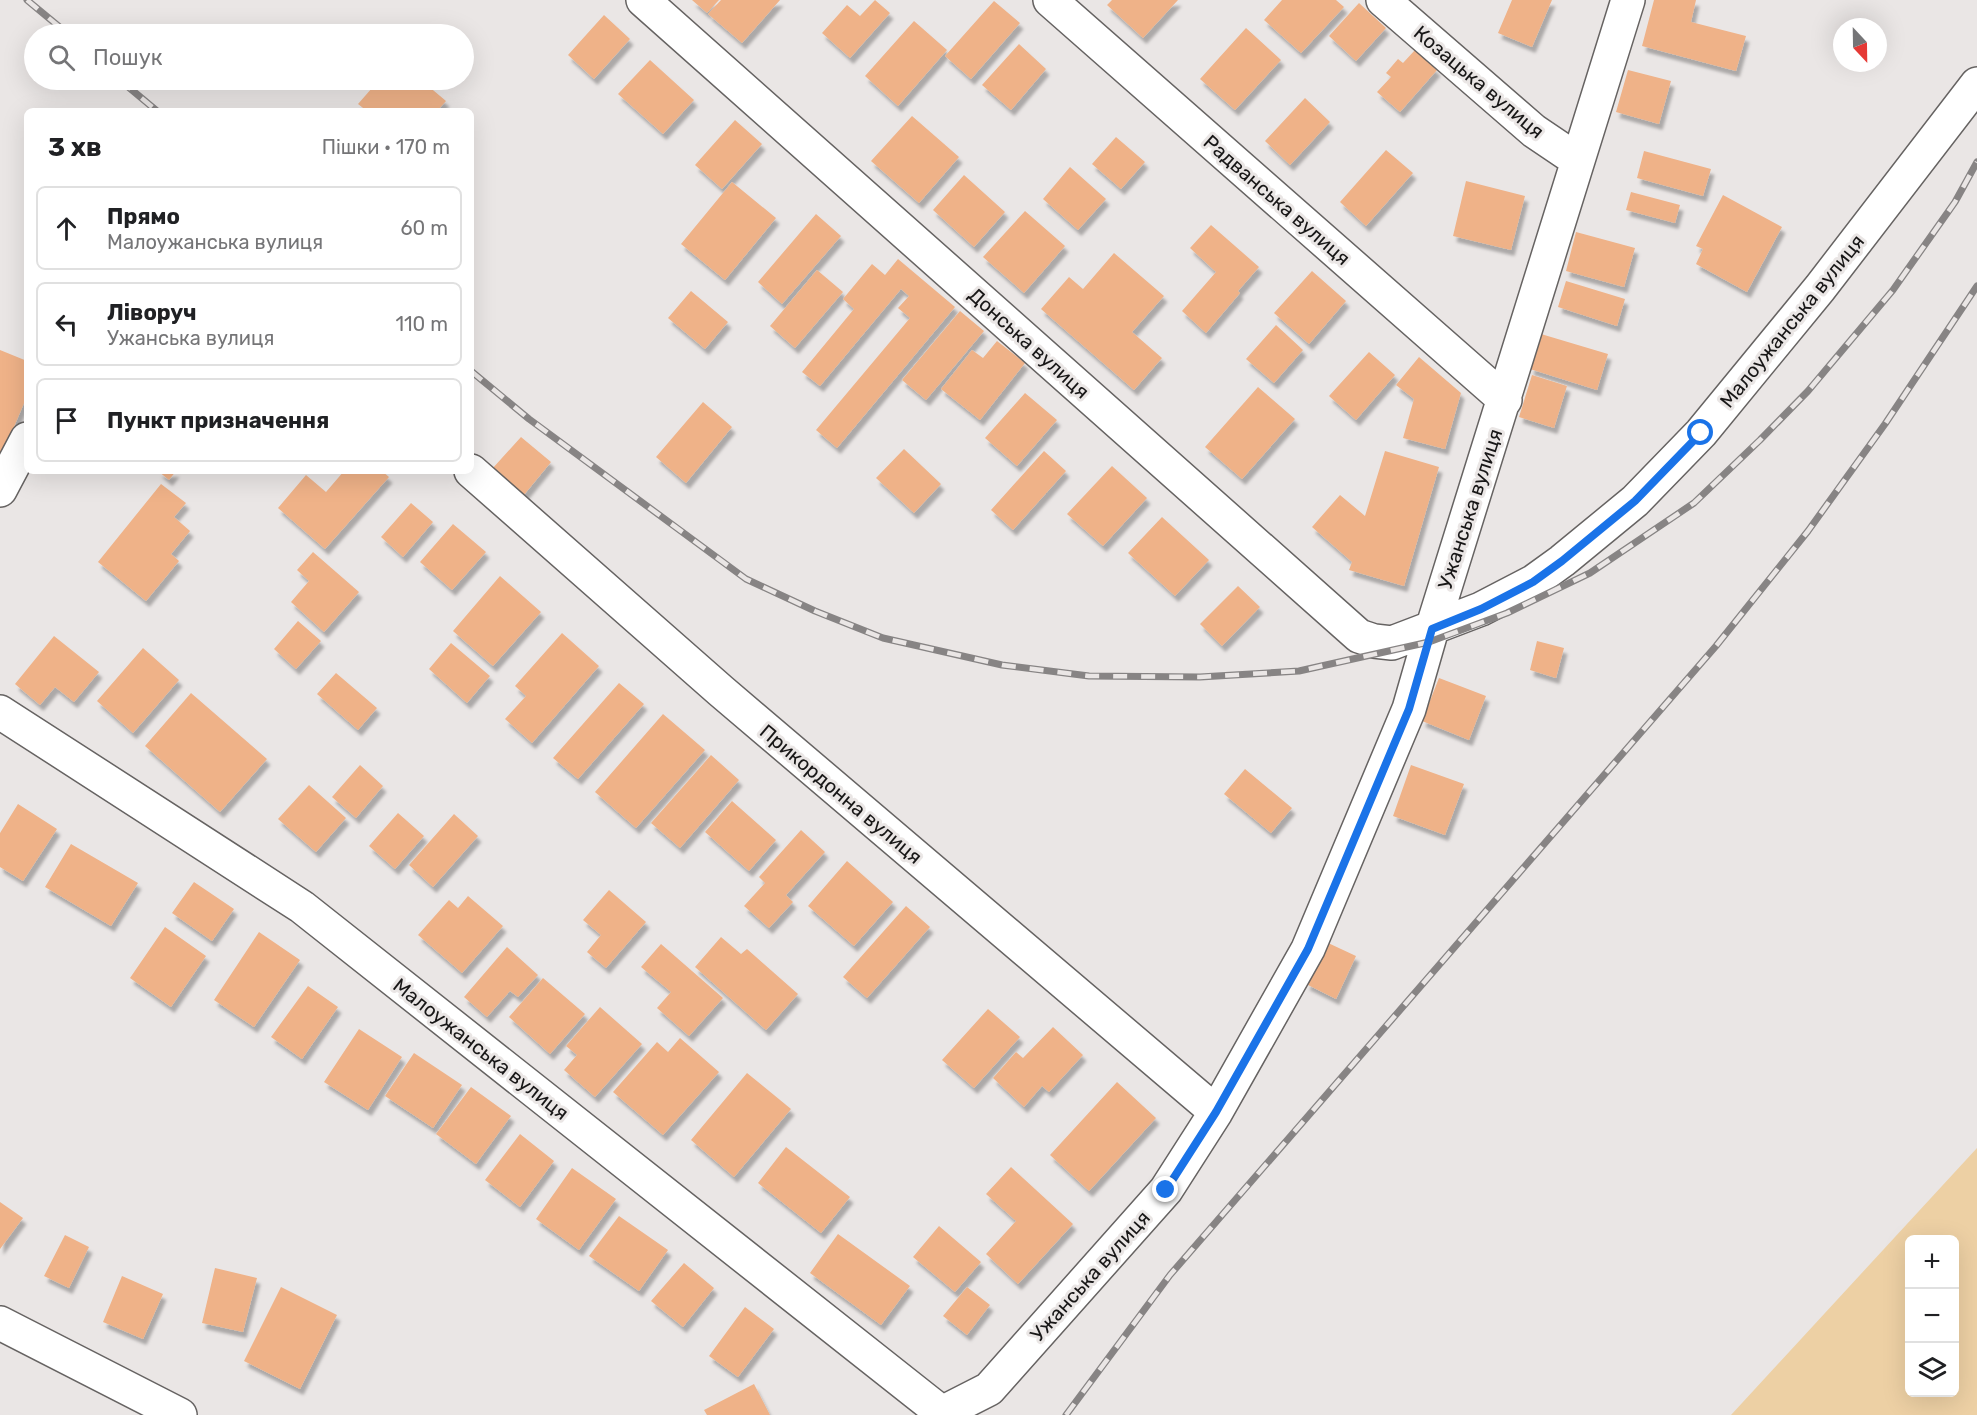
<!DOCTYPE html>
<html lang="uk">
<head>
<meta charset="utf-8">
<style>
  :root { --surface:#fff; --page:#f2f2f2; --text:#202124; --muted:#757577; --line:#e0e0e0 }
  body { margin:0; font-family:Rubik,sans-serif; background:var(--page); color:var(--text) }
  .controls { position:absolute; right:18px; bottom:18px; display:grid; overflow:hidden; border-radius:9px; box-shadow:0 6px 24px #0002 }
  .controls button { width:54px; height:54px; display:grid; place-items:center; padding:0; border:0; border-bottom:2px solid var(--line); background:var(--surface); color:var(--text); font:30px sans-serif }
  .compass { position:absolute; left:1833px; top:18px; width:54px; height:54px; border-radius:50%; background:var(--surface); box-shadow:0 6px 24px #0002; rotate:158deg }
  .stop { position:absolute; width:18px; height:18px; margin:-14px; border:4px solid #1a73e8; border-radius:50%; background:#fff }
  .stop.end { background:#1a73e8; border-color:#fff; box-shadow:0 2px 6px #0008 }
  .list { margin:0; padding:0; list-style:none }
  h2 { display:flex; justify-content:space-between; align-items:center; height:78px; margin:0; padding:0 24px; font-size:26px }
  h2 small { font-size:20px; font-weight:400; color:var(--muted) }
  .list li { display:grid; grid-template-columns:39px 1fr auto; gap:18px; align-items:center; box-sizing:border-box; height:84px; margin:0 12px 12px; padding:0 12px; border:2px solid var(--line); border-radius:9px }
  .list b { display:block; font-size:22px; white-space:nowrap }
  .list p { margin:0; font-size:20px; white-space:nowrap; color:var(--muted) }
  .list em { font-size:20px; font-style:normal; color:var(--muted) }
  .icon { flex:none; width:33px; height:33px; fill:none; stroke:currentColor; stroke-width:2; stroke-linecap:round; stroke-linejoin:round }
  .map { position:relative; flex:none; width:1977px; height:1415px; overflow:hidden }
  .search { position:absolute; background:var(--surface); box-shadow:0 6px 24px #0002; left:24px; top:24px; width:450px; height:66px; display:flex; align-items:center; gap:15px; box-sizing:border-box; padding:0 21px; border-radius:33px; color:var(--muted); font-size:22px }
  .panel { position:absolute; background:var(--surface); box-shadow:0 6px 24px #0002; left:24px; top:108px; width:450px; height:366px; border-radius:9px }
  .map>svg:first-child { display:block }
  .green { fill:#edd0a4; fill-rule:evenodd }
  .building { fill:#efb288; filter:url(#shadow) }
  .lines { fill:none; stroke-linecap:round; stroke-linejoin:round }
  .minor-casing { stroke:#666362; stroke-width:36 }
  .minor { stroke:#fff; stroke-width:33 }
  .rail-casing { stroke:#878484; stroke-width:7 }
  .rail { stroke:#eae6e5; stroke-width:4.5; stroke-dasharray:14; stroke-linecap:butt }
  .route { stroke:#1a73e8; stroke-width:8 }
  .labels { text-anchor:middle; stroke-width:6; stroke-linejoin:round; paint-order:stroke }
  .street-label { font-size:20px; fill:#181717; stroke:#eae6e5 }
</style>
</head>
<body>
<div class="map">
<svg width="1977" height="1415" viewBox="0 0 1977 1415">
  <defs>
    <filter id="shadow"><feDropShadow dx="3.5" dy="6" stdDeviation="1.5" flood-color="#0004"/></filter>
  </defs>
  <rect width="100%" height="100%" fill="#eae6e5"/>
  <!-- green -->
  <path class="green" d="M1977 1148V1415H1731ZM1910 1240H1954V1392H1910Z"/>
  <!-- building -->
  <path class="building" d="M692 0H719L707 13Z
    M721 0H780L742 43 708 14Z
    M875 0 890 13 850 58 822 33 847 5 860 16Z
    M1112 0H1178L1143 38 1107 5Z
    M1282 0H1336L1344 7 1301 53 1264 20Z
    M1512 0H1552L1532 47 1498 33Z
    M1654 0H1696L1691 22 1746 36 1736 71 1642 46Z
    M994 1 1020 23 971 79 945 56Z
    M1359 3 1386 28 1356 61 1329 36Z
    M604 15 630 39 594 79 568 55Z
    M914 21 947 50 898 106 865 76Z
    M1246 28 1281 60 1235 110 1200 79Z
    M1019 44 1046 69 1011 110 982 85Z
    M1415 50 1437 70 1400 112 1377 92 1391 77 1386 73 1398 59 1403 63Z
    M650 60 694 100 663 134 618 94Z
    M1628 70 1671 81 1659 124 1616 112Z
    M379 80H421L446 101 437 111H367L358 104Z
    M1305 98 1330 122 1290 165 1265 141Z
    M912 116 959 157 919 203 871 161Z
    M735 120 762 144 722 189 695 165Z
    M1116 137 1145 162 1121 189 1092 164Z
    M1386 150 1413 173 1366 226 1340 202Z
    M1644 151 1711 169 1703 196 1637 178Z
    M1070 167 1106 199 1078 230 1043 199Z
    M964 175 1005 212 974 247 933 210Z
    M1466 181 1525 196 1511 250 1453 236Z
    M732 182 776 218 725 280 681 244Z
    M1631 192 1680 205 1675 223 1626 210Z
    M1723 195 1782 227 1747 292 1696 264 1703 249 1696 246Z
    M1025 211 1065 246 1024 293 983 257Z
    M816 214 841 236 782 304 758 282Z
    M1211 225 1259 267 1238 291 1240 293 1206 333 1182 311 1216 272 1190 248Z
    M1576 232 1635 248 1624 287 1566 271Z
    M1114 253 1164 296 1132 332 1162 358 1134 390 1041 309 1069 277 1083 289Z
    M898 259 955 307 837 448 816 430 910 318 898 308 909 296 901 289 820 386 802 372 854 309 843 299 872 264 885 275Z
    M817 270 843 292 795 348 770 326Z
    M1312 271 1346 301 1309 344 1274 313Z
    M1566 281 1625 299 1617 326 1558 307Z
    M691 291 728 322 705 349 668 318Z
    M960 311 984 331 926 400 902 380Z
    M1276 325 1303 350 1274 383 1246 359Z
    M1541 334 1608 354 1597 390 1530 369Z
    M997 341 1025 363 980 420 941 389 972 350 983 358Z
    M0 350 27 361V396L0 460Z
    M1369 352 1395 375 1356 420 1329 396Z
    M1419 357 1461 393 1445 449 1403 438 1414 399 1396 385Z
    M1532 375 1567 386 1554 428 1519 417Z
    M1258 387 1295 419 1242 479 1205 447Z
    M1025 393 1057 420 1017 466 985 438Z
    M703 402 732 427 686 483 656 457Z
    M521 437 551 462 523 496 492 469Z
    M904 449 941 484 914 513 876 478Z
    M1044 451 1066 471 1013 530 991 510Z
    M1385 451 1439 467 1404 586 1349 570 1352 562 1312 527 1340 495 1365 516Z
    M1112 466 1147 498 1103 546 1067 514Z
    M158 471H176L169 480Z
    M344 471H382L389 477 325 549 278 508 306 475 326 492Z
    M161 484 186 503 174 517 190 531 171 554 179 561 146 601 98 562Z
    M411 503 433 522 403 557 381 537Z
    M1162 517 1209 560 1175 596 1128 553Z
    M453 524 486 552 452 590 420 562Z
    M313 552 359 592 324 632 291 602 309 581 297 570Z
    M500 576 541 612 493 666 453 631Z
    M1238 586 1260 607 1222 646 1200 624Z
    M298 621 321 641 296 669 274 649Z
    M562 633 599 666 532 743 505 719 526 696 515 686Z
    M54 636 99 672 74 702 55 687 40 705 15 684Z
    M1537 641 1564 648 1556 678 1530 670Z
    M451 643 490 676 467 703 429 669Z
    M143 648 179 680 133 733 97 701Z
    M336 673 377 708 358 730 317 694Z
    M1439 678 1486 696 1469 740 1422 721Z
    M619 683 644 704 578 779 553 758Z
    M191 693 267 759 220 812 145 746Z
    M663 714 705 750 636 828 595 792Z
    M711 755 739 780 680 848 651 823Z
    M360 765 383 786 356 818 332 797Z
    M1411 765 1464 784 1445 835 1393 816Z
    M1245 769 1292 808 1271 833 1224 794Z
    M309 785 346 818 316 852 278 819Z
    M732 801 776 840 749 871 705 832Z
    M18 804 57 829 23 881 0 867V833Z
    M398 813 424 836 395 869 369 846Z
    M454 814 478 836 433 887 409 865Z
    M801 830 825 852 786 895 793 902 769 928 744 906 765 883 759 877Z
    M71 844 138 883 111 926 45 887Z
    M847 861 893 902 854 946 808 906Z
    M194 882 234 909 212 941 172 913Z
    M609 890 646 922 606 968 587 952 601 935 583 920Z
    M468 896 503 926 462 973 418 935 449 900 458 908Z
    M906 906 930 927 867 998 843 977Z
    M165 927 206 956 171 1007 130 978Z
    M259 932 300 960 254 1027 214 1000Z
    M721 937 741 954 747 949 798 994 766 1030 695 967Z
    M1326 942 1356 956 1336 999 1306 984Z
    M661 944 723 998 689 1036 657 1008 671 992 641 967Z
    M507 947 538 975 518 997 510 991 487 1017 464 997Z
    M543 978 585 1014 550 1054 509 1017Z
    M308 986 338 1007 302 1059 271 1037Z
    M600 1007 642 1044 595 1097 564 1070 577 1055 566 1046Z
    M988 1009 1020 1037 974 1088 942 1060Z
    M1053 1027 1083 1055 1049 1092 1042 1086 1024 1107 993 1078 1016 1052 1023 1058Z
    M359 1029 402 1057 368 1110 324 1082Z
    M680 1038 719 1072 663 1135 613 1092 657 1042 668 1052Z
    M414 1053 462 1085 433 1128 385 1096Z
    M747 1073 791 1109 734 1177 691 1140Z
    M1117 1082 1156 1118 1089 1191 1050 1155Z
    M471 1087 511 1116 476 1164 436 1134Z
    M520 1134 554 1161 520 1207 485 1180Z
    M786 1147 850 1197 821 1233 758 1183Z
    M1011 1167 1073 1224 1018 1284 986 1254 1016 1221 986 1194Z
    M572 1168 616 1199 579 1250 536 1219Z
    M0 1202 23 1218 0 1249Z
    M619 1216 668 1250 639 1291 589 1256Z
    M939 1226 981 1262 955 1292 913 1257Z
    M838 1234 910 1286 881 1325 810 1273Z
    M65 1235 89 1247 69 1288 44 1276Z
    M684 1263 714 1288 683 1327 651 1301Z
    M215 1268 257 1278 243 1332 202 1323Z
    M122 1276 163 1294 143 1339 103 1322Z
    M281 1287 337 1315 300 1389 244 1361Z
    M967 1287 990 1305 967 1335 943 1316Z
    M745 1307 774 1329 738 1377 709 1356Z
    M754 1384 770 1415H707L704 1410Z"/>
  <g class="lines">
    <defs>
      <path id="minor" d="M643 0 1359 636 1374 641 1392 643 1481 609 1533 582 1562 561 1635 501 1701 433 1820 288 1977 84
        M1050 0 1505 400
        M1383 0 1534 131 1577 160
        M471 471 721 691 1216 1112
        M0 490 27 439
        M0 712 302 907 942 1413
        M0 1323 180 1415
        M938 1415 989 1389 1166 1190 1216 1112 1308 949 1409 709 1432 629 1628 0"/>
    </defs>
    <!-- minor casing -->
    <use href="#minor" class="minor-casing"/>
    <!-- minor -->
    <use href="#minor" class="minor"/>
    <defs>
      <path id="rail" d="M27 0 68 34
        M120 80 157 111
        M471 371 529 419 746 579 815 611 883 638 1002 665 1089 676 1200 677 1299 671 1429 642 1507 613 1590 573 1694 503 1760 440 1808 391 1893 290 1955 202 1977 162
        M1066 1415 1170 1275 1716 646 1808 531 1885 424 1977 286"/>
    </defs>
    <!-- rail casing -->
    <use href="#rail" class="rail-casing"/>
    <!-- rail -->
    <use href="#rail" class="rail"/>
  </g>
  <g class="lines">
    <!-- route -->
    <path class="route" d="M1166 1190 1216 1112 1308 949 1409 709 1432 629 1481 609 1533 582 1562 561 1635 501 1701 433"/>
  </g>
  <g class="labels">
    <!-- street labels -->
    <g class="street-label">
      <text transform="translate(1479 82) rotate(40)" y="7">Козацька вулиця</text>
      <text transform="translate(1277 200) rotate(41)" y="7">Радванська вулиця</text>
      <text transform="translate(1792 321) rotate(-51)" y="7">Малоужанська вулиця</text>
      <text transform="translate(1029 343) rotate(42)" y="7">Донська вулиця</text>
      <text transform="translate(1470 509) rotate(-72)" y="7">Ужанська вулиця</text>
      <text transform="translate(841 794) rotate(40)" y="7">Прикордонна вулиця</text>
      <text transform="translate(481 1049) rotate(38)" y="7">Малоужанська вулиця</text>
      <text transform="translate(1090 1276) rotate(-48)" y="7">Ужанська вулиця</text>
    </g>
  </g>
</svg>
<div class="controls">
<button>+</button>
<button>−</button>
<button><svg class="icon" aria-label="layers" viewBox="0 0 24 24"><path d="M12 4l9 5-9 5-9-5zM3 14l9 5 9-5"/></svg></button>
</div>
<svg class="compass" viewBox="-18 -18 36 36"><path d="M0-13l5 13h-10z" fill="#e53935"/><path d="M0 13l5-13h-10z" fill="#757577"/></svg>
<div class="stop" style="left:1701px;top:433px"></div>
<div class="stop end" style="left:1166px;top:1190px"></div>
<div class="search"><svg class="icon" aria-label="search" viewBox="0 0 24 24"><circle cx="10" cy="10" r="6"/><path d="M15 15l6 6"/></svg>Пошук</div>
<section class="panel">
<h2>3 хв<small>Пішки · 170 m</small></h2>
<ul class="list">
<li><svg class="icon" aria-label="ahead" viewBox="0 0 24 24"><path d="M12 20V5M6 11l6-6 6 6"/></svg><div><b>Прямо</b><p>Малоужанська вулиця</p></div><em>60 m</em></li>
<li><svg class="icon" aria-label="left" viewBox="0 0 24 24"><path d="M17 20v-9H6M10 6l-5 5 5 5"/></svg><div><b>Ліворуч</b><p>Ужанська вулиця</p></div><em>110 m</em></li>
<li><svg class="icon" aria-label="arrive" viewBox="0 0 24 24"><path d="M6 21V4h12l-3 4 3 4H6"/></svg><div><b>Пункт призначення</b></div></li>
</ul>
</section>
</div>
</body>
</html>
